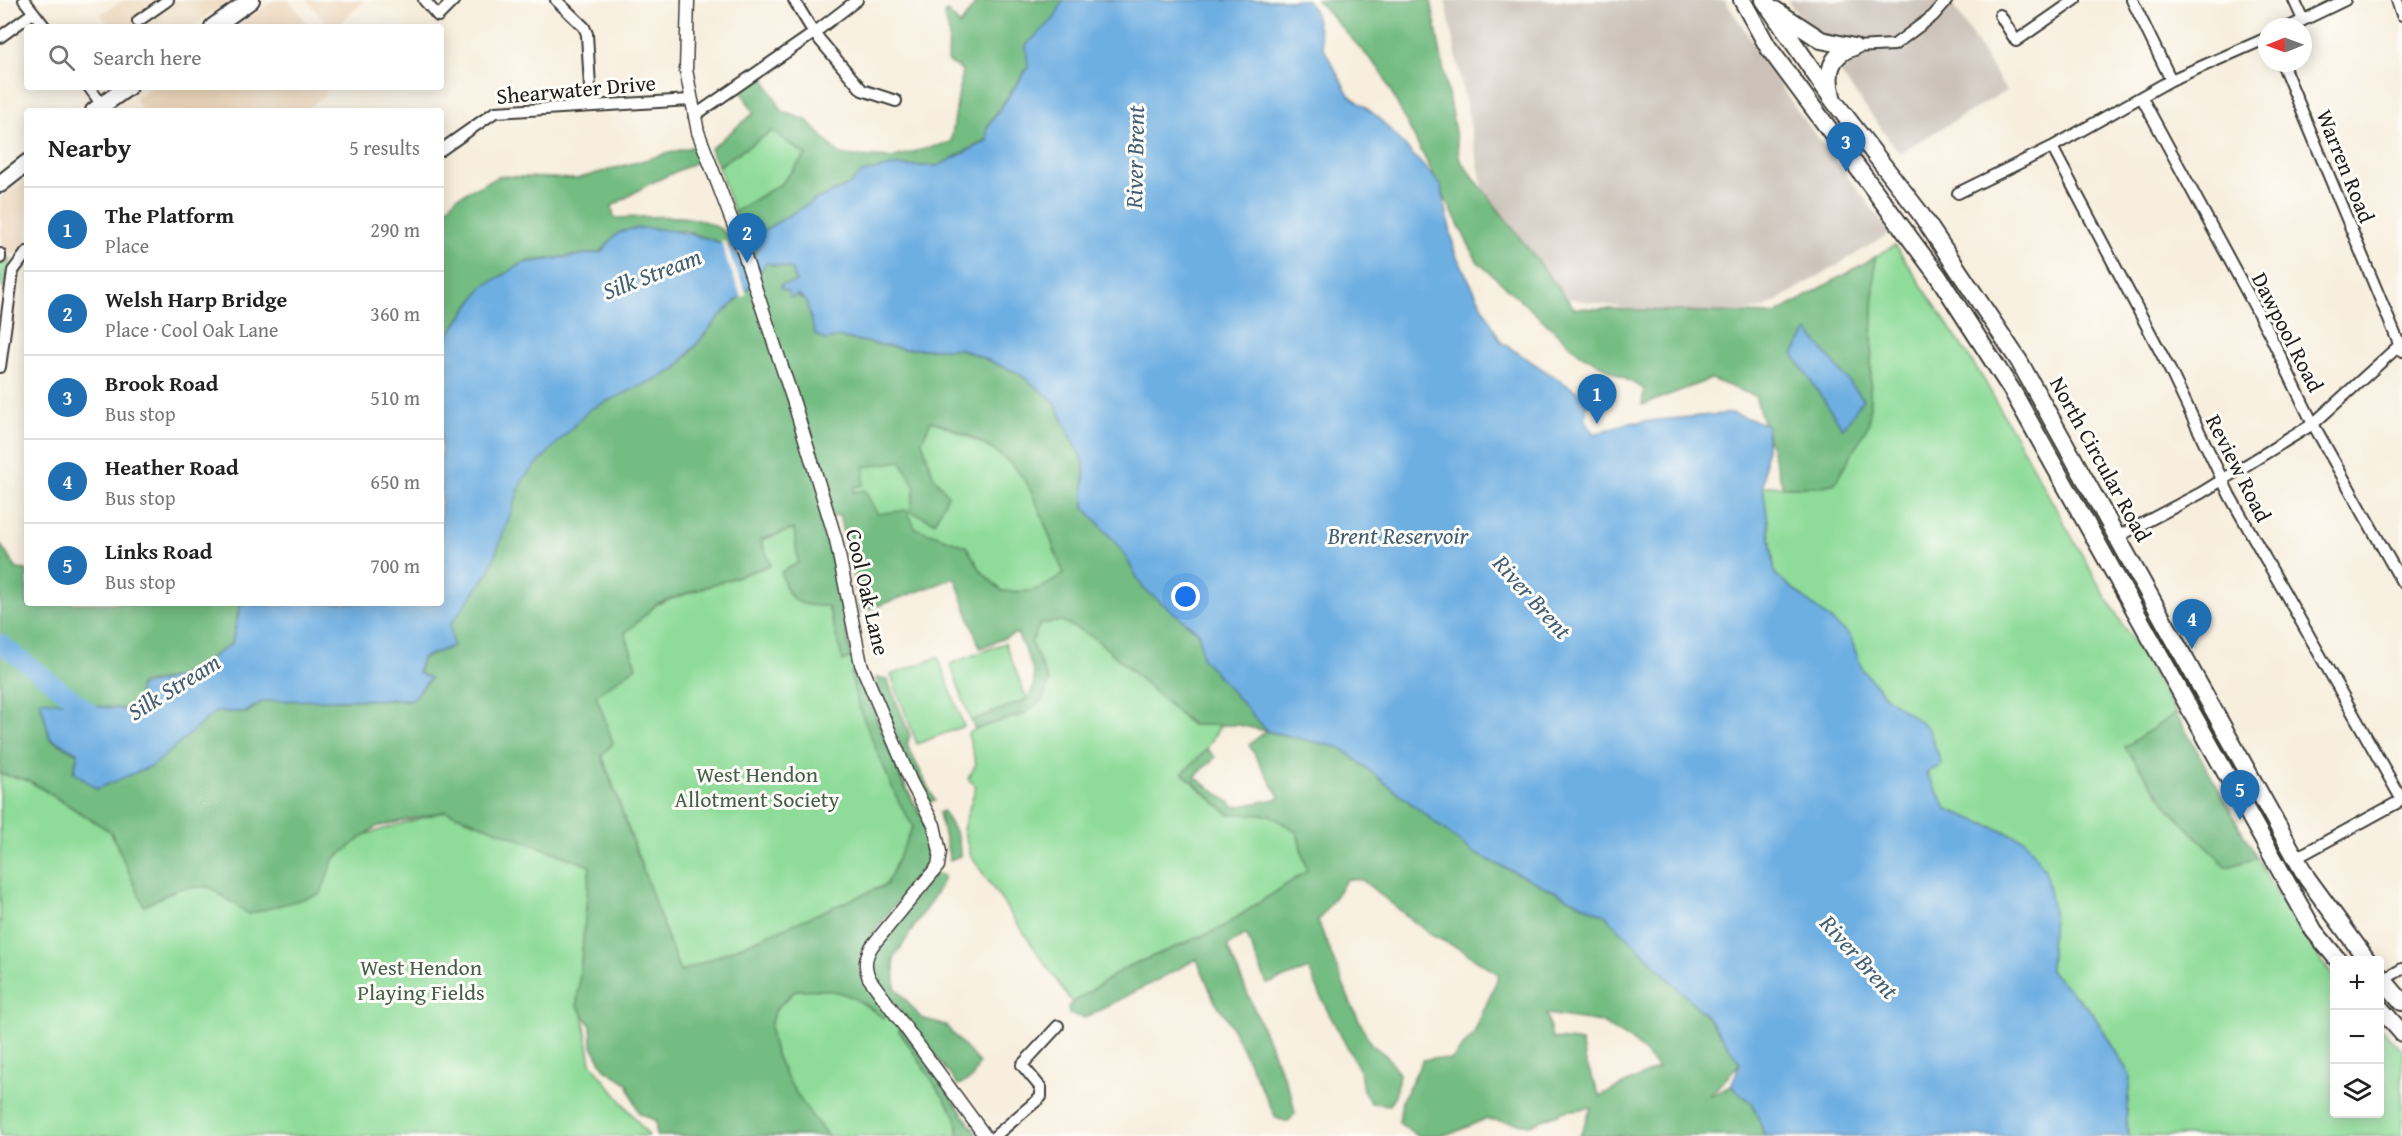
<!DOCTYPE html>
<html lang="en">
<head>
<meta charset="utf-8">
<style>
  :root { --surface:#fff; --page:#f2f2f2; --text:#222; --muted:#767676; --line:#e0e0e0; --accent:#1f6fb2 }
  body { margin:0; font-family:"Gentium Book Plus",serif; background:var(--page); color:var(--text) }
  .controls { position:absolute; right:18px; bottom:18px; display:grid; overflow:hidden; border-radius:6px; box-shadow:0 3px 15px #0003 }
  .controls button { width:54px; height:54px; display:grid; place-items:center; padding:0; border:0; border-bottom:2px solid var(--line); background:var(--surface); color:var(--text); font:30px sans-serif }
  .compass { position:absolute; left:2258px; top:18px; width:54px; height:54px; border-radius:50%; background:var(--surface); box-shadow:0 3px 15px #0003; rotate:269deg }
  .you { position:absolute; left:1186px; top:597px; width:21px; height:21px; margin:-15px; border:4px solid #fff; border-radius:50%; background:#1a73e8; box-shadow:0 0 0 9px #1a73e833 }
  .badge { display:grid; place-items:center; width:39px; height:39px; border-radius:50%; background:var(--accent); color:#fff; font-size:20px; font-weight:700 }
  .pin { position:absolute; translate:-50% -50px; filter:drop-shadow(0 2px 3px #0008) }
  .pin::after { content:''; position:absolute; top:32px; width:21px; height:18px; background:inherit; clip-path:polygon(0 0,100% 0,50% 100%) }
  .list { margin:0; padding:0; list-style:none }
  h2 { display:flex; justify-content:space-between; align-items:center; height:78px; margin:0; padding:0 24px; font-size:26px }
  h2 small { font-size:20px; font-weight:400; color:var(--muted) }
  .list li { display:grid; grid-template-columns:39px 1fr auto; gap:18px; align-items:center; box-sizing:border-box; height:84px; padding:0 24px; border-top:2px solid var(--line) }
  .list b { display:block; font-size:22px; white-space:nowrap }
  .list p { margin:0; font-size:20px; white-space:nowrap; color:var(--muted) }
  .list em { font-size:20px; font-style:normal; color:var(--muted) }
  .icon { flex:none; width:33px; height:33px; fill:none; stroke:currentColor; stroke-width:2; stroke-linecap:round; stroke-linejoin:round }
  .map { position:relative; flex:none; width:2402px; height:1136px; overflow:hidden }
  .search { position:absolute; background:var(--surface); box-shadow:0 3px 15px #0003; left:24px; top:24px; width:420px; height:66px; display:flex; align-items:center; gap:15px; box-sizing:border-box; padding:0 21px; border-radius:6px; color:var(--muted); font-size:22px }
  .panel { position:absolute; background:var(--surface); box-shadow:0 3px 15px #0003; left:24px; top:108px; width:420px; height:498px; border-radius:6px }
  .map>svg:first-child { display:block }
  .built { fill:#edd7bb }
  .industrial { fill:#ccc2b9 }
  .green { fill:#8fdc9a; stroke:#567c5b; stroke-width:1.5 }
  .forest { fill:#73bc82; stroke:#486c4f; stroke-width:1.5; fill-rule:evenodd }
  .water { fill:#6eafe2; stroke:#45667f; stroke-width:1.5 }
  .pier { fill:#f7eedd }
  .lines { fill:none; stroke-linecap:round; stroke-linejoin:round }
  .river { stroke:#6eafe2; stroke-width:18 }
  .minor-casing { stroke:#3d3c39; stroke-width:14 }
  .tertiary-casing { stroke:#3d3c39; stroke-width:15 }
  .primary-casing { stroke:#3d3c39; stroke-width:20 }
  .trunk-casing { stroke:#3d3c39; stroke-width:20 }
  .minor { stroke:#fff; stroke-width:10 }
  .tertiary { stroke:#fff; stroke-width:12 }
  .primary { stroke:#fff; stroke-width:16 }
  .trunk { stroke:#fff; stroke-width:16 }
  .labels { text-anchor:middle; stroke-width:6; stroke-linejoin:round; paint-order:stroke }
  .street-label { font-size:22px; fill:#1c1c1c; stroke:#fdfcf7 }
  .park-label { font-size:22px; fill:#445f48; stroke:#fdfcf7 }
  .water-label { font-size:24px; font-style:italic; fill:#415e75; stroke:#fdfcf7 }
</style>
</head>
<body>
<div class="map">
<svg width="2402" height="1136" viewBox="0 0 2402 1136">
  <rect width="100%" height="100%" fill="#fdfcf7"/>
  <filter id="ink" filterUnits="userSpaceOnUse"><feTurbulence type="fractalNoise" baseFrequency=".0167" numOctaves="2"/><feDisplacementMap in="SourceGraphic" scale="12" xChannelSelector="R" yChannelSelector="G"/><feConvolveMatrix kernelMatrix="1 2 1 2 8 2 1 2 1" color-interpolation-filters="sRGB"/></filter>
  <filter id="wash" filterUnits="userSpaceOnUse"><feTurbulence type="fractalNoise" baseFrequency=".008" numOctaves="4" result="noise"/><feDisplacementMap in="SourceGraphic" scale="24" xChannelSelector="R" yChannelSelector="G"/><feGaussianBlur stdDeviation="1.35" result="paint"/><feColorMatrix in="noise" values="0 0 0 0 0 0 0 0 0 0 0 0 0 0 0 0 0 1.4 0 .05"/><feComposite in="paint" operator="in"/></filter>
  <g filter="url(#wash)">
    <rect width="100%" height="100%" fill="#f7eedd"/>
    <!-- built -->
    <path class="built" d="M124 0H230L192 27H110L100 14Z
      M274 0H289L310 27H236Z
      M307 0H364L337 27H329Z
      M151 87H327L325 96 303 111H142L135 98Z
      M27 178V251L2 257 0 197Z"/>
    <!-- industrial -->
    <path class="industrial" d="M1445 0H1725L1794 106 1891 233 1763 309 1682 318 1568 298 1484 194Z
      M1787 0H1950L2006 91 1899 153Z"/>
    <!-- green -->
    <path class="green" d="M772 131 806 155 781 184 734 212 718 166Z
      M1895 245 1984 380 2100 587 2176 713 2125 747 2226 867 2257 858 2287 913 2334 978V1114H2380V1028L2402 1050V1136H2129L2126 1121 2130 1076 2092 1012 2050 971 2053 911 2025 840 1947 809 1926 773 1928 728 1886 697 1862 669 1849 636 1775 574 1763 486 1819 487 1869 424 1875 257Z
      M10 258 4 288 0 283V265Z
      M931 420C966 436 1010 451 1029 487 1043 514 1052 546 1064 574 1040 591 1031 593 1002 591L982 572 966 546 861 521 844 465Z
      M822 520 829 534 852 657 903 781 931 834 935 858 906 895 885 885 680 973 602 755 613 743 596 695 636 667 625 633 657 604 771 565 761 540Z
      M1062 621 1095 638 1191 725 1221 724 1207 749 1183 774 1228 814H1270L1297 832 1307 871 1221 928 1125 968 1072 1003 971 856 963 829 976 786 968 779 976 764 968 734 975 729 1024 714 1049 682 1031 643 1040 624Z
      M1005 643 1027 699 971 721 950 664Z
      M938 657 964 726 917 744 891 675Z
      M0 773 29 781 110 831 145 905 178 889 446 811 590 866 577 1005 583 1014 591 1063 649 1136H0Z
      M826 988 859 999 883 1018 891 1012 903 1028 899 1031 956 1115 959 1136H828C807 1111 754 1043 776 1010 781 1003 790 996 796 990Z"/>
    <!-- forest -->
    <path class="forest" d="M978 0H1063L1056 18 1027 45 1028 67 987 127V140L938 166H892L862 173 849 185 815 200 763 231 754 256 748 253 734 212 781 184 806 155 772 131 718 166 710 149 754 113 738 86 760 71 783 112 806 120 840 155 891 158 951 142 962 71 948 61 949 32 944 14 947 11 960 25Z
      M1317 0H1431L1460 160 1574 308 1775 314 1875 257 1869 424 1835 483 1819 487H1783L1755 396 1711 379 1642 405 1644 389 1580 354 1477 261 1380 70Z
      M695 146 701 160 647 185 612 206 614 218C652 218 718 206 736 248L685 231 637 230 617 234 601 252 525 262 483 287 441 344V215L457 197 500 176 576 179Z
      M765 263 792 269 796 282 781 285 806 301 815 333 904 349H961L1018 373 1054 401 1084 463V507L1121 549 1143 588 1199 633 1202 655 1267 731 1341 748 1474 853 1605 915 1711 1021 1740 1063 1709 1096 1731 1086 1753 1104 1765 1136H1580L1591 1108 1565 1111 1530 1125 1485 1119 1453 1133 1427 1136H1418L1399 1123 1402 1100 1423 1060 1434 1058 1451 1060 1473 1035 1499 975 1462 950 1431 935 1362 880 1347 879 1318 921 1351 1004 1371 1044 1388 1057 1399 1074 1396 1093 1389 1105 1371 1103 1363 1091 1360 1071 1327 1010 1309 969 1267 984 1246 934 1227 946 1291 1094 1295 1113 1288 1122 1276 1118 1226 1016 1215 1002 1197 959 1085 1018 1069 1014 1068 1006 1125 968 1221 928 1307 871 1297 832 1270 815 1229 814 1183 773 1207 749 1215 757 1195 777 1236 807 1280 798 1249 745 1266 731 1239 725H1192L1095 638 1062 621 1040 624 1031 643 1049 682 1042 700 1024 714 975 729 971 721 1027 699C1044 678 1026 655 1017 633L980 648 955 578 861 612 839 515 820 521 828 535 851 657 843 661 828 606C796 606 789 603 781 572L798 563 794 529 760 540 771 565 658 603 625 633 636 667 596 695 613 743 602 756 680 972 886 885 913 826C897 803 889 779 878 754 867 727 855 702 851 673L860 678 902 782 931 834 935 858C919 877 854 946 859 967 863 983 881 999 891 1012L883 1018C851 993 837 987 796 990 790 996 781 1003 776 1010 754 1043 807 1111 828 1136H656V1121L639 1113 627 1083 605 1069 592 1046 591 1026 577 1005 590 866 446 811 376 827 333 860 321 894 249 914 209 887 179 888 144 906 111 832 28 780 0 774V544L17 569 27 570V603H240L232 643 187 675 140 684 139 710 40 701 50 739 78 754 73 771 97 789 215 711 247 713 264 700H412L430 679 419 673 422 659 452 646 449 626 488 572 521 480 588 410 676 370 719 317 752 285ZM931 421C966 432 1011 453 1029 487 1043 514 1052 546 1064 574 1040 591 1031 593 1002 591L982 572 966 546 915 528 907 510 877 514 865 490 854 492V487L863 485 865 467 901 461 915 487 910 511 935 522 948 495 933 475 922 441ZM1547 1014 1601 1022 1635 1043 1658 1068 1600 1096 1585 1060 1581 1042 1552 1038Z
      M876 678 887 679 910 735 907 745 935 801 928 802 912 774 878 690Z
      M2176 713 2257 858 2227 867 2171 811 2125 747Z
      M943 811C952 828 961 835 960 856L950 860 939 813Z
      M935 873 944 876 940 887 894 958 895 987 921 1018 945 1025 979 1063 972 1079 958 1085 874 978 870 959 876 947Z
      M903 1028 978 1136H959L955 1115 899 1030Z"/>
    <!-- water -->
    <path class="water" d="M1063 0H1307L1314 10 1323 47 1349 95 1378 117 1441 185 1455 253 1501 342 1587 398 1586 421 1594 434 1627 423 1732 413 1768 425 1763 486 1775 574 1850 636 1862 669 1886 697 1928 728 1942 765 1926 773 1947 809 2025 840 2045 869 2053 911 2050 971 2092 1012 2130 1076 2126 1121 2129 1136H1765L1753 1104 1731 1086 1740 1063 1711 1021 1605 915 1474 853 1341 748 1267 731 1202 658 1199 633 1143 588 1121 549 1084 507V463L1054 401 1018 373 961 349H904L839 337 825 340 815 334 806 301 798 294 791 298 788 291 781 288V285L796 282 792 269 766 263 752 285 719 317 675 370 590 409 523 479 489 572 450 625 453 646 422 658 418 673 430 678 413 699 263 701 246 712H215L154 765 97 789 74 772 78 753 50 738 40 700 137 711 140 686 187 675 232 643 241 603 281 606 292 603H441V345L484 286 524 263 602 252C606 247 612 238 617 234 645 217 727 242 754 256L763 231 815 200 849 185 862 173 892 166H938L987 141V128L1028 68 1026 45 1054 19Z
      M1808 331 1863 399 1843 429 1793 354Z"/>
    <!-- pier -->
    <path class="pier" d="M721 240 727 242 732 260 747 294 742 298 727 261Z"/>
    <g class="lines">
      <!-- river -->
      <path class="river" d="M0 643 98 718"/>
    </g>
  </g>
  <g filter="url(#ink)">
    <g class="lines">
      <defs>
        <path id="minor" d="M24 0 45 27
          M424 0 438 16 454 0
          M556 0 584 27 587 34 591 105
          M794 0 814 33 862 90 896 101
          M2132 0 2171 80
          M2294 0 2303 20
          M2397 0 2402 15
          M2000 15 2016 41 2075 0
          M138 21 168 0
          M2289 27 2345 0
          M0 37 33 13
          M1854 47 1894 45 1933 16 1947 0
          M2282 63 2402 351
          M89 87 102 105
          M2142 98 2269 333 2313 424 2402 582
          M694 116 814 33 857 0
          M2052 147 2170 370 2230 496 2402 800
          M441 150 495 112 690 100
          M1958 193 2052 147 2171 80 2267 38
          M0 254V258
          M0 367 13 271 27 252
          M2119 536 2201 493 2313 424 2402 343
          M2296 858 2402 800
          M2383 980 2402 969
          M995 1136 1041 1097V1088L1022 1065 1058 1026"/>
        <path id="tertiary" d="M688 0 686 70 698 132 740 242 793 400 836 540 861 664 911 782 934 825 940 852 938 866 872 946C865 958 864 965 869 978L985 1136"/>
        <path id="primary" d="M213 27 251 0
          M94 111 128 87
          M0 184 27 163"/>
        <path id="trunk" d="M1742 0 1768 47 1938 276 2013 392 2314 931 2338 960
          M1764 0 1833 100 1920 213 2019 361 2307 878 2367 960
          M1775 10 1821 40 1854 47
          M1832 96C1826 73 1830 54 1854 47
          M2380 976 2402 1002
          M2380 1008 2402 1033"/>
      </defs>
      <!-- minor casing -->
      <use href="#minor" class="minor-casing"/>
      <!-- tertiary casing -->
      <use href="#tertiary" class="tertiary-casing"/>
      <!-- primary casing -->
      <use href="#primary" class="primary-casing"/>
      <!-- trunk casing -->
      <use href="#trunk" class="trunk-casing"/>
      <!-- minor -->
      <use href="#minor" class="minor"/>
      <!-- tertiary -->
      <use href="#tertiary" class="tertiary"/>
      <!-- primary -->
      <use href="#primary" class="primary"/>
      <!-- trunk -->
      <use href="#trunk" class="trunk"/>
    </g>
  </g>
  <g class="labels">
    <!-- street labels -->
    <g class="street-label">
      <text transform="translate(576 89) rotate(-5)" y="8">Shearwater Drive</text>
      <text transform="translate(2346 166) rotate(68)" y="8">Warren Road</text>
      <text transform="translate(2288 332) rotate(63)" y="8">Dawpool Road</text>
      <text transform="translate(2101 459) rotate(61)" y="8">North Circular Road</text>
      <text transform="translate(2239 468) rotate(63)" y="8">Review Road</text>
      <text transform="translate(868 592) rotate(77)" y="8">Cool Oak Lane</text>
    </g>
    <!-- park labels -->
    <g class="park-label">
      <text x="757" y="782">West Hendon<tspan x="757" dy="25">Allotment Society</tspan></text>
      <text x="421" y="975">West Hendon<tspan x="421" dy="25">Playing Fields</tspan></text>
    </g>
    <!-- water labels -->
    <g class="water-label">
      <text transform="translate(1135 157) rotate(-89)" y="8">River Brent</text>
      <text transform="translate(652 274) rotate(-21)" y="8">Silk Stream</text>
      <text x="1398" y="544">Brent Reservoir</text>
      <text transform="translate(1532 597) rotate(48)" y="8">River Brent</text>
      <text transform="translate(174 687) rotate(-32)" y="8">Silk Stream</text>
      <text transform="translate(1859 957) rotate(48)" y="8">River Brent</text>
    </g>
  </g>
</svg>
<div class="controls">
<button>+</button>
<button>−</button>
<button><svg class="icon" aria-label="layers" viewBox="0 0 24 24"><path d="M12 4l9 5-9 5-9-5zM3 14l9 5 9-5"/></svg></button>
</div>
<svg class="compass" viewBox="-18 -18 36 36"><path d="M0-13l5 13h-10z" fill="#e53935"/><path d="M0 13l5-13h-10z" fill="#767676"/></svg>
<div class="you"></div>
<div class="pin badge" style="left:1597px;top:424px">1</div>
<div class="pin badge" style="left:747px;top:263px">2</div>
<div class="pin badge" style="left:1846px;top:172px">3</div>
<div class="pin badge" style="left:2192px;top:649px">4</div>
<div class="pin badge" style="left:2240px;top:820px">5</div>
<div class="search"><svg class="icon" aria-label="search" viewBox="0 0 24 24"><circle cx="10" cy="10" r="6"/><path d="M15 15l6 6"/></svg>Search here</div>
<section class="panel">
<h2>Nearby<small>5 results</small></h2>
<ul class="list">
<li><span class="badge">1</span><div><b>The Platform</b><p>Place</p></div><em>290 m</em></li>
<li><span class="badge">2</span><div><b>Welsh Harp Bridge</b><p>Place · Cool Oak Lane</p></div><em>360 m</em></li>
<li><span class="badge">3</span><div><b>Brook Road</b><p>Bus stop</p></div><em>510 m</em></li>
<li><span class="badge">4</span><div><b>Heather Road</b><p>Bus stop</p></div><em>650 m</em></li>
<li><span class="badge">5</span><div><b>Links Road</b><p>Bus stop</p></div><em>700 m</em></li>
</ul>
</section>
</div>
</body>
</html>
